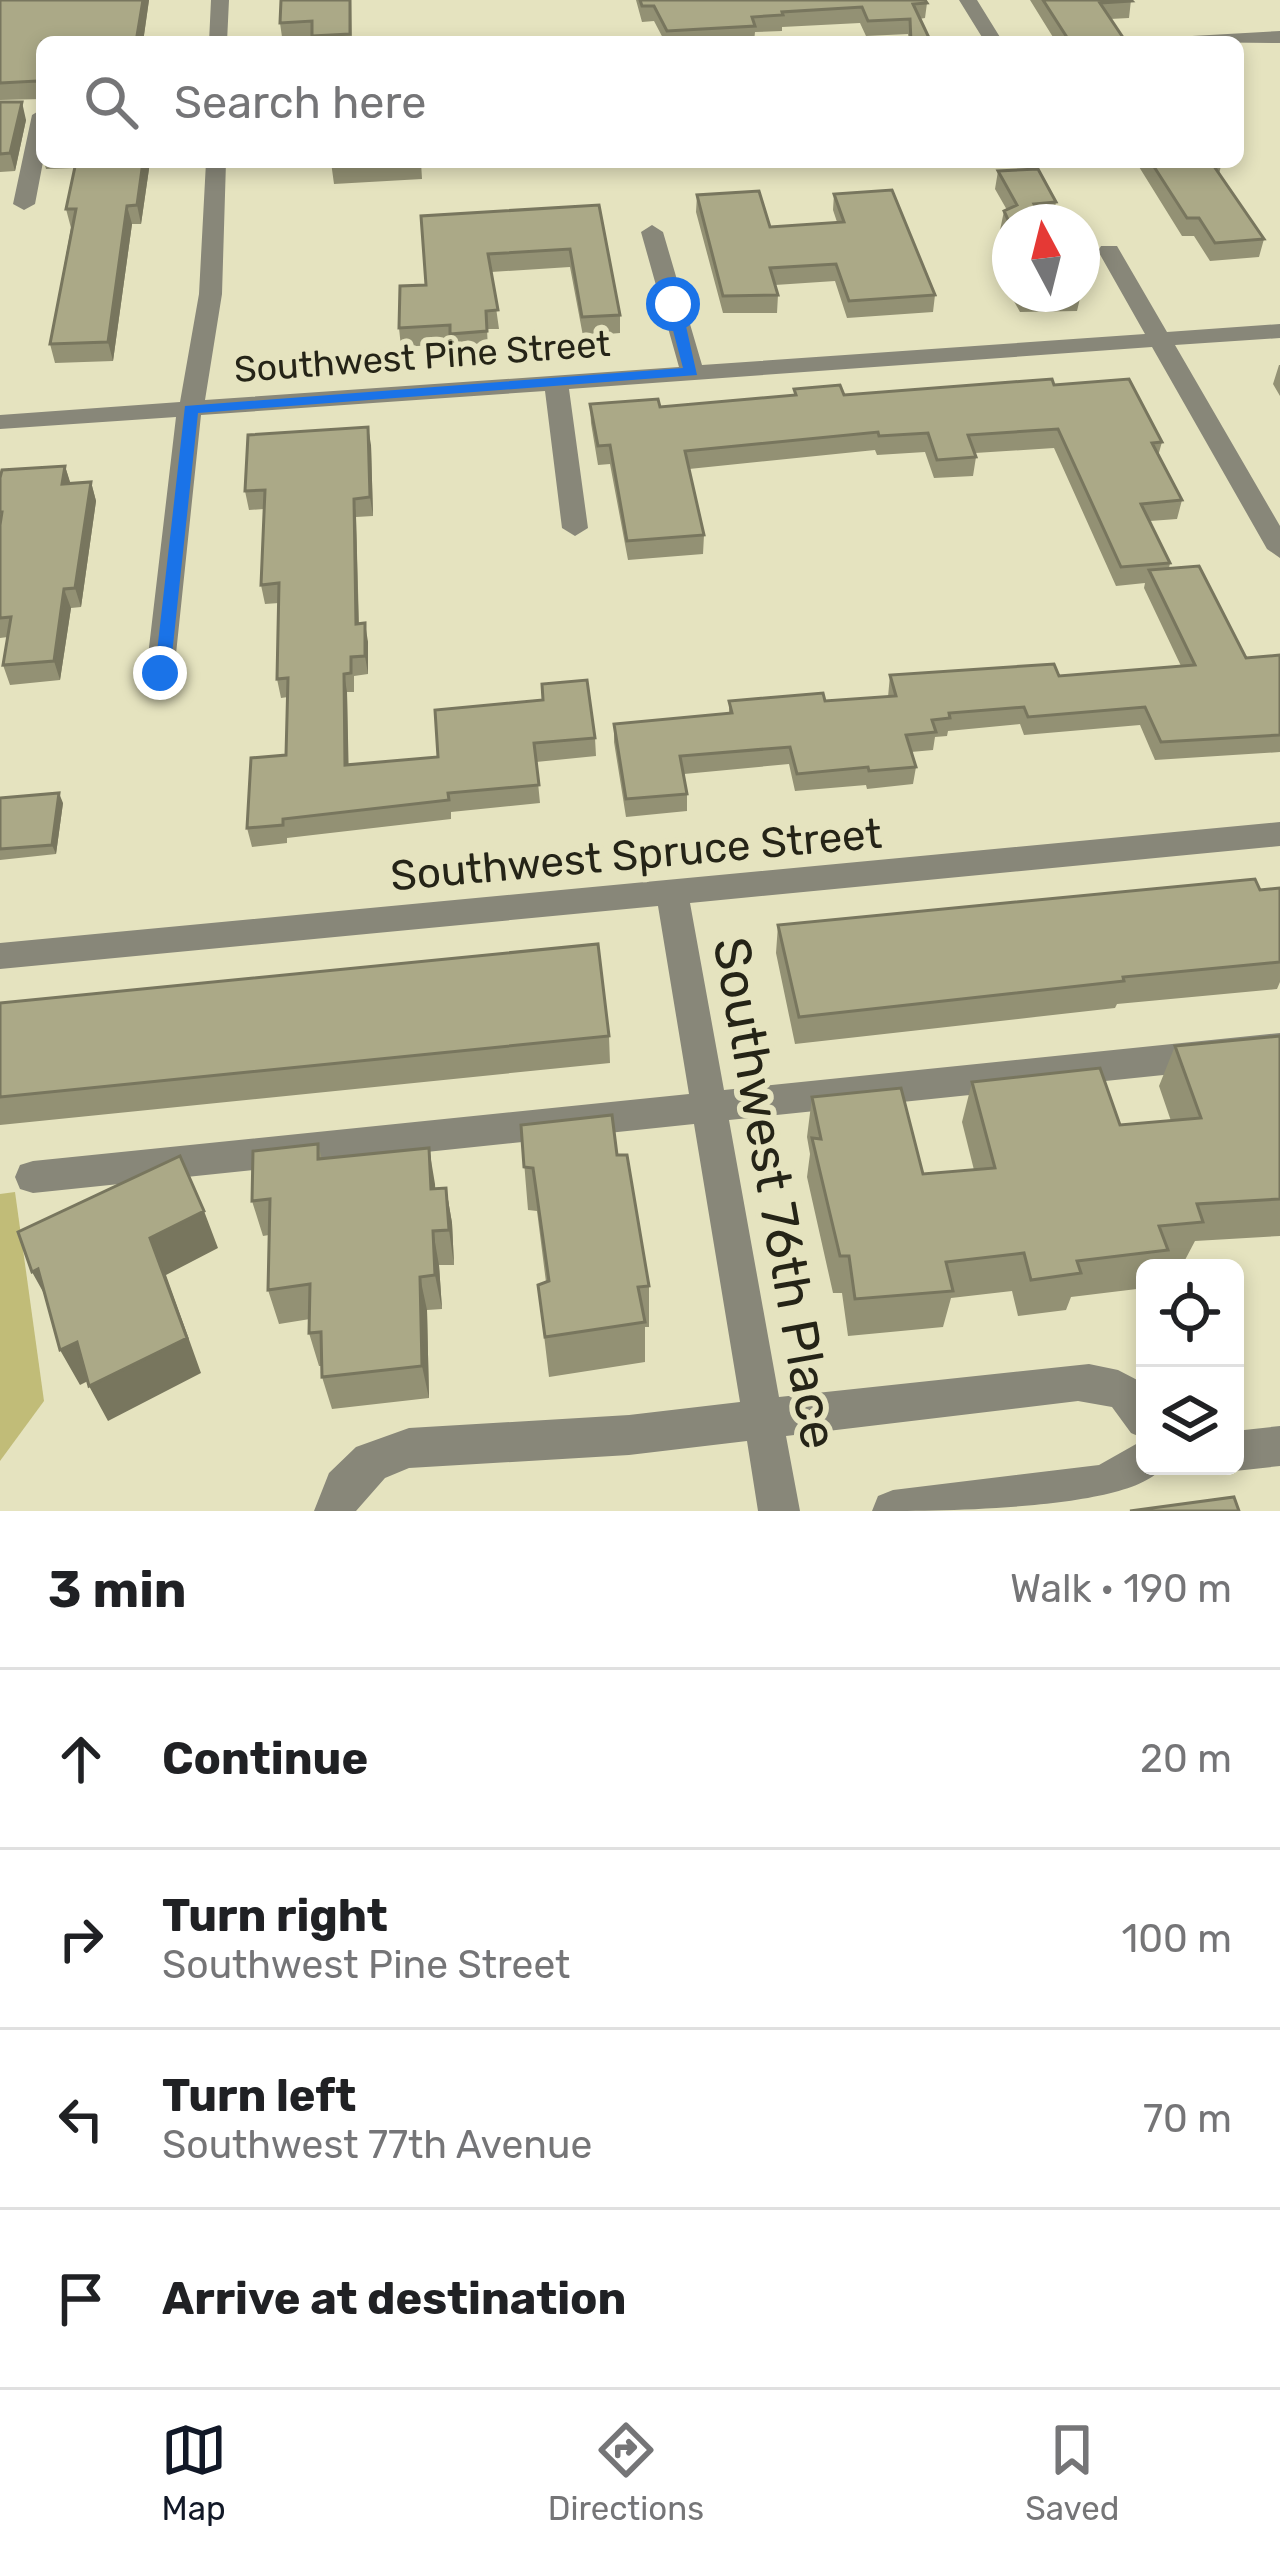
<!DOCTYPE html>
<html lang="en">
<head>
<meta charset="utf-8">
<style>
  :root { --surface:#fff; --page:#f2f2f2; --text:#202124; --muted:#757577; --line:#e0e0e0; --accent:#111827 }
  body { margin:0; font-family:Rubik,sans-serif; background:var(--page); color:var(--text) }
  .controls { position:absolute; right:36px; bottom:36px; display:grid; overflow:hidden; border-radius:18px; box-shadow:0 6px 18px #0003 }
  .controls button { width:108px; height:108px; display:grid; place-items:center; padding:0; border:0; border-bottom:3px solid var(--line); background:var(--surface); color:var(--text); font:60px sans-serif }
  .compass { position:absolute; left:992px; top:204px; width:108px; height:108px; border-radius:50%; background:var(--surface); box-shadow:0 6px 18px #0003; rotate:353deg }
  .stop { position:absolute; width:36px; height:36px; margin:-27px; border:9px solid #1a73e8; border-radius:50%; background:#fff }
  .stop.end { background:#1a73e8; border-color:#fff; box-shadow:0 3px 12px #0008 }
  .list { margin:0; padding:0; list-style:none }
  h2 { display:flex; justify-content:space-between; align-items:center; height:156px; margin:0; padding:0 48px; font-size:51px }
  h2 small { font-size:39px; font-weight:400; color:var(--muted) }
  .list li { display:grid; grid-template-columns:78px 1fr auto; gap:36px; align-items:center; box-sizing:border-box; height:180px; padding:0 48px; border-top:3px solid var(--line) }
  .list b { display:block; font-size:45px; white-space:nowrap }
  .list p { margin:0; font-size:39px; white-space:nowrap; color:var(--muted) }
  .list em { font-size:39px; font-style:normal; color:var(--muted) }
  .icon { flex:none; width:66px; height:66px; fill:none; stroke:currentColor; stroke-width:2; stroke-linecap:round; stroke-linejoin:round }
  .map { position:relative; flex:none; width:1280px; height:1511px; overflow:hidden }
  .search { position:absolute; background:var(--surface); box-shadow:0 6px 18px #0003; left:36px; right:36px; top:36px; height:132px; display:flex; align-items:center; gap:30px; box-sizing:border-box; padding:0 42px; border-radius:18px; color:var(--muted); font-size:45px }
  .sheet { height:876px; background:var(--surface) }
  nav { display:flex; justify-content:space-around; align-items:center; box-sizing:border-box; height:168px; border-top:3px solid var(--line); background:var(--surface); font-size:33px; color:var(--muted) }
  nav a { display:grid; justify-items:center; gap:6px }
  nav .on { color:var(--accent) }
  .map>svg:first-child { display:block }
  .green { fill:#c1bc78 }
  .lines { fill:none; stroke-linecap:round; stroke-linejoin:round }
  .minor { fill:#888779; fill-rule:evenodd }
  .wall { fill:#939174 }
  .shaded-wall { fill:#78765e }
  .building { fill:#aba987; stroke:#78765e; stroke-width:3 }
  .route { fill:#1a73e8 }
  .labels { text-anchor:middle; stroke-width:12; stroke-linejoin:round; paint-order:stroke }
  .far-street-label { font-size:36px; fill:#252417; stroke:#e5e3bf }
  .street-label { font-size:42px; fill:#252417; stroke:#e5e3bf }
  .near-street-label { font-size:51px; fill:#252417; stroke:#e5e3bf }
</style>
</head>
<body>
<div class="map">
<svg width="1280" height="1511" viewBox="0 0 1280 1511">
  <rect width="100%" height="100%" fill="#e5e3bf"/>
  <!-- green -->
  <path class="green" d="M15 1192 44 1401 0 1461V1194Z"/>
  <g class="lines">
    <!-- minor -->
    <path class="minor" d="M211 0H229L227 42H209Z
      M959 0H977L1003 42H985Z
      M1280 31V43L1183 42 1192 36Z
      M42 109 43 162 35 204 24 210 13 204 32 115Z
      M206 162H226L222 294 205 400 679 367 641 232 652 225 663 232 702 365 1145 334 1098 251 1101 246H1117L1167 332 1280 324V338L1175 345 1280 526V558L1267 549 1152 347 569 389 588 528 575 536 562 528 545 391 201 415 174 673 160 683 150 680 146 673 176 417 0 429V415L180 402 199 294Z
      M1280 822V846L690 903 724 1090 1280 1033V1063L729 1120 779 1397 1089 1364 1118 1370 1145 1384V1439L1131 1433 1112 1407 1078 1401 786 1436 800 1511H758L747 1441 629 1455 409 1468 385 1478 356 1511H314L329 1473 356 1447 409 1428 629 1415 740 1402 694 1124 33 1193 20 1189 15 1177 20 1165 33 1161 689 1094 658 906 0 969V943Z
      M1280 1426V1466L1235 1471 1222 1466H1235V1431Z
      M1145 1439V1466H1163C1136 1511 934 1511 872 1511L878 1496 893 1490 1099 1465Z"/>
  </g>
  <!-- wall -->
  <path class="wall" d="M0 0H149L143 42H42V154V99L0 100Z
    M351 0 352 42H313L312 36 282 37 280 23Z
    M636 0H925L927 3 925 18 919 19 931 42H909L908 34 866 36 860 23 782 27V31L755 32 754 42H665L654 21 642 22Z
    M1030 0H1131L1129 18 1110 19 1126 42H1056Z
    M0 102 26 120 15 171 0 172Z
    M44 162H150L141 224H132L113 361 55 363 50 344 71 228 66 209 75 168 46 169Z
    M331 162H421L422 179 334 184Z
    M943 162H982L944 165Z
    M1136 162H1222L1219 174 1264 239 1259 257 1210 261 1194 236H1182Z
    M998 171 1056 202 1052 221 1010 222V249L1000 230 1004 211 1007 210 995 189Z
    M834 194 935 295 933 312 847 318 835 281 775 285 778 295 777 313H723L696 212 697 195 770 227 837 222 833 210Z
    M599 205 620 315V333L583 336 570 267 491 272 499 329H487L488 350 452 353 451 344 401 347 399 328 426 285 421 216Z
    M1010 256V294L1001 275 1004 257Z
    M1010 294H1081L1077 311 1020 312Z
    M1279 365H1280V396L1273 384Z
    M1054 385 1162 442 1158 456 1182 500 1177 519 1150 521 1170 563 1169 568 1246 658 1280 655V752L1155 760 1140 725 1024 735 1020 724 948 731 947 736 935 737 933 750 911 752 916 767 913 784 867 789 866 785 795 791 789 764 684 774 687 794V811L626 817 614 742V724L729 714V701H825L888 697 890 675 1059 676 1181 666 1144 588 1145 583 1116 586 1054 448 975 453 976 457 973 476 934 478 925 452 877 455 875 450 689 469 704 535 703 554 628 560 610 464 598 465 591 423 590 404 660 407 794 395V389L844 395Z
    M371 445 373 516 356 517 359 624 368 642V674L354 676V692H347L348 765 438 757 435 710 595 738 596 756 536 762 540 803 451 812V819L287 838V843L252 847 247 828 286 755 288 697 281 698 277 679 279 603 265 604 261 585 264 509 249 510 245 491Z
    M65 466 70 483 91 482 96 501 81 607 71 608 60 680 10 685 3 665 8 637 0 638V478Z
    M0 798 63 803 56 854 0 860Z
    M1280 888V982L1277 989 1117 1004 1115 1008 795 1044 776 953 778 925Z
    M0 1003 609 1036 610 1063 0 1125Z
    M1280 1036V1236L1195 1241 1185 1260 1162 1262 1160 1268H1145V1288L1071 1297 1066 1310 1018 1316 1012 1291 951 1298 943 1327 848 1336 842 1293H833L807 1177 810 1154 807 1137 812 1097 923 1174 974 1170 962 1122 972 1082 1120 1125 1171 1121 1159 1086 1175 1046Z
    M521 1125 617 1155 649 1286V1327H645V1362L549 1377 538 1285 546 1282 537 1211 528 1210Z
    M318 1144 322 1159 435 1188H446L452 1223 454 1265H439L442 1309 427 1310 429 1398 332 1409 322 1377 321 1366H319L309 1333 310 1319 279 1324 268 1290 269 1235 263 1236 252 1201Z"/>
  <!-- shaded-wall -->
  <path class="shaded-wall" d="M143 0H149L143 42H136Z
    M22 102 26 120 15 171 10 153Z
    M143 162H150L141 224 137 205Z
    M127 206 132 224 113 361 108 342Z
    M368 427 371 445 373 516 370 497Z
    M65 466 71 485 62 484Z
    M91 482 96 501 81 607 75 588Z
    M354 499 356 517 359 642 356 624Z
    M64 589 71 608 60 680 54 661Z
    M365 623 368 642V674L365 656Z
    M344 674 347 692 349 784 345 765Z
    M59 793 63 803 56 854 52 845Z
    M429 1148 435 1184 437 1224 431 1189Z
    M446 1188 452 1223 454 1265 449 1230Z
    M204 1211 218 1248 166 1275 201 1373 108 1421 89 1386 150 1238Z
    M433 1231 439 1265 442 1309 435 1275Z
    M38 1269 52 1308 32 1272Z
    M420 1277 427 1310 429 1398 422 1366Z
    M77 1342 96 1377 80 1385 60 1350Z"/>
  <!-- building -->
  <path class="building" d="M0 0H143L136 42H42V151V85L37 81 0 83Z
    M281 0H350V34L312 36V21L280 23Z
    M640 0H925L927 3 913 4 931 42H911L910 19 868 21 862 7 782 12 783 15 752 17 755 26 667 31 654 6H642Z
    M1043 0H1131L1132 1 1100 3 1126 42H1070Z
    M0 102H22L10 153 0 154Z
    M76 162H143L137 205 127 206 108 342 50 344 76 209H66Z
    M331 162H401L331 166Z
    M1151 162H1211L1264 239 1215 243 1199 218H1187Z
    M1038 169 1056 202 1034 204 1044 222H1010V224L1004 211 1017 205 998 171Z
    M892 190 935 295 849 301 836 264 770 268 778 295 723 296 697 195 759 191 770 227 844 222 834 194Z
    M599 205 620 315 582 317 570 249 488 254 498 310 486 311 487 331 450 334V325L399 328 400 286 426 285 421 216Z
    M1052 379 1054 385 1129 379 1162 442 1152 443 1182 500 1141 504 1170 563 1121 567 1058 429 968 435 976 457 937 460 928 433 879 436 878 432 685 451 704 535 627 541 610 445 598 446 590 404 658 399 660 407 796 395 794 389 840 385 844 395Z
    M368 427 370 497 354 499 356 624 365 623V656L351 657V673L344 674 345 765 438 757 435 710 543 700 542 684 587 680 595 738 534 743 539 785 448 793 449 800 283 819V825L247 828 251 758 286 755 288 678 277 679 279 583 261 585 265 490 245 491 248 435Z
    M65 466 62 484 91 482 75 588 64 589 54 661 3 665 11 617 0 618V525L2 512H0V478L2 470Z
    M1199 566 1246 658 1280 655V735L1161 742 1145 707 1028 717 1024 707 949 713 950 718 932 720 936 732 906 735 916 767 869 771 868 767 797 774 790 747 680 756 687 794 626 799 614 724 732 713 729 701 823 693 825 701 896 696 890 675 1054 664 1059 676 1195 665 1149 570Z
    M59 793 52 845 0 849V798Z
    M1255 879 1260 890 1280 888V962L1123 977 1124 981 799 1017 778 925Z
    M598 944 609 1036 0 1097V1003Z
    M1280 1036V1199L1197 1204 1203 1222 1159 1226 1168 1250 1077 1261 1081 1273 1031 1280 1024 1253 946 1262 953 1291 855 1299 849 1256H840L812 1138 821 1139 812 1097 901 1088 923 1174 995 1168 972 1082 1100 1068 1120 1125 1201 1118 1175 1046Z
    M612 1115 617 1155H627L649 1286 638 1287 645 1322 545 1337 538 1285 549 1281 533 1168 524 1167 521 1125Z
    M318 1144V1159L429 1148 431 1189 446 1188 449 1230 433 1231 435 1275 420 1277 422 1366 322 1377 321 1332 309 1333 310 1284 268 1290 270 1199 252 1201 253 1151Z
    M180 1156 204 1211 150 1238 187 1338 89 1386 77 1342 60 1350 38 1269 32 1272 18 1232Z
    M1234 1497 1239 1511H1130Z"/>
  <!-- route -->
  <path class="route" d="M673 299 681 304 697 375 198 413 170 673 167 678H154L185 406 683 368 666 304Z"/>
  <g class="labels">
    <!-- far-street labels -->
    <g class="far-street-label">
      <text transform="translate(422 356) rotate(-4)" y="13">Southwest Pine Street</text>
    </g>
    <!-- street labels -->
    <g class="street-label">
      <text transform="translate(636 854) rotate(-5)" y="15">Southwest Spruce Street</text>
    </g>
    <!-- near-street labels -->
    <g class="near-street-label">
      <text transform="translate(776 1193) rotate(80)" y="18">Southwest 76th Place</text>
    </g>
  </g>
</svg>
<div class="controls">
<button><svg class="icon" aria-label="locate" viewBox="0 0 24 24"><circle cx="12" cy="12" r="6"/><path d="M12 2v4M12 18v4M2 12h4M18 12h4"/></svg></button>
<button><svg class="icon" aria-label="layers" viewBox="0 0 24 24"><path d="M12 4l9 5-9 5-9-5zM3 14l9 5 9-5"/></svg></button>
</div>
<svg class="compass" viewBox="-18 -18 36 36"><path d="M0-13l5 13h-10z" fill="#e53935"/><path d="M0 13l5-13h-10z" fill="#757577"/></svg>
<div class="stop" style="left:673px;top:304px"></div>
<div class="stop end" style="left:160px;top:673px"></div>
<div class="search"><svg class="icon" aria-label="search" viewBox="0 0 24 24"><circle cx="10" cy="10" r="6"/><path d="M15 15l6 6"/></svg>Search here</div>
</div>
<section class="sheet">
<h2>3 min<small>Walk · 190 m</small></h2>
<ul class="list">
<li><svg class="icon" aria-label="ahead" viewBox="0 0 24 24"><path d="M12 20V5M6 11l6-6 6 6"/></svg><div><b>Continue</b></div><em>20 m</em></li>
<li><svg class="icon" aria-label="right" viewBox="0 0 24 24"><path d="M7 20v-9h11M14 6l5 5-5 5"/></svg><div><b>Turn right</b><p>Southwest Pine Street</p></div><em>100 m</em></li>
<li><svg class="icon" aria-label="left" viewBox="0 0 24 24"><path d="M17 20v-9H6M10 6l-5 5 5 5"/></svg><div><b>Turn left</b><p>Southwest 77th Avenue</p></div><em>70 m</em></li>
<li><svg class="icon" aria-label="arrive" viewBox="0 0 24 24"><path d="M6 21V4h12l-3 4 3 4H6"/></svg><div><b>Arrive at destination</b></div></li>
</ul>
</section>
<nav>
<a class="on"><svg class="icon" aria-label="map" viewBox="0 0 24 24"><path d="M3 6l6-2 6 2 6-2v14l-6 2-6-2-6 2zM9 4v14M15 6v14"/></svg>Map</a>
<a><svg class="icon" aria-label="directions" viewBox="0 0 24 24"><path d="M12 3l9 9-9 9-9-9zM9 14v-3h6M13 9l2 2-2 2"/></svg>Directions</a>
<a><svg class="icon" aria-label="saved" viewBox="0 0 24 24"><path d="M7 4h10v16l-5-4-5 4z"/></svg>Saved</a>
</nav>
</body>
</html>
